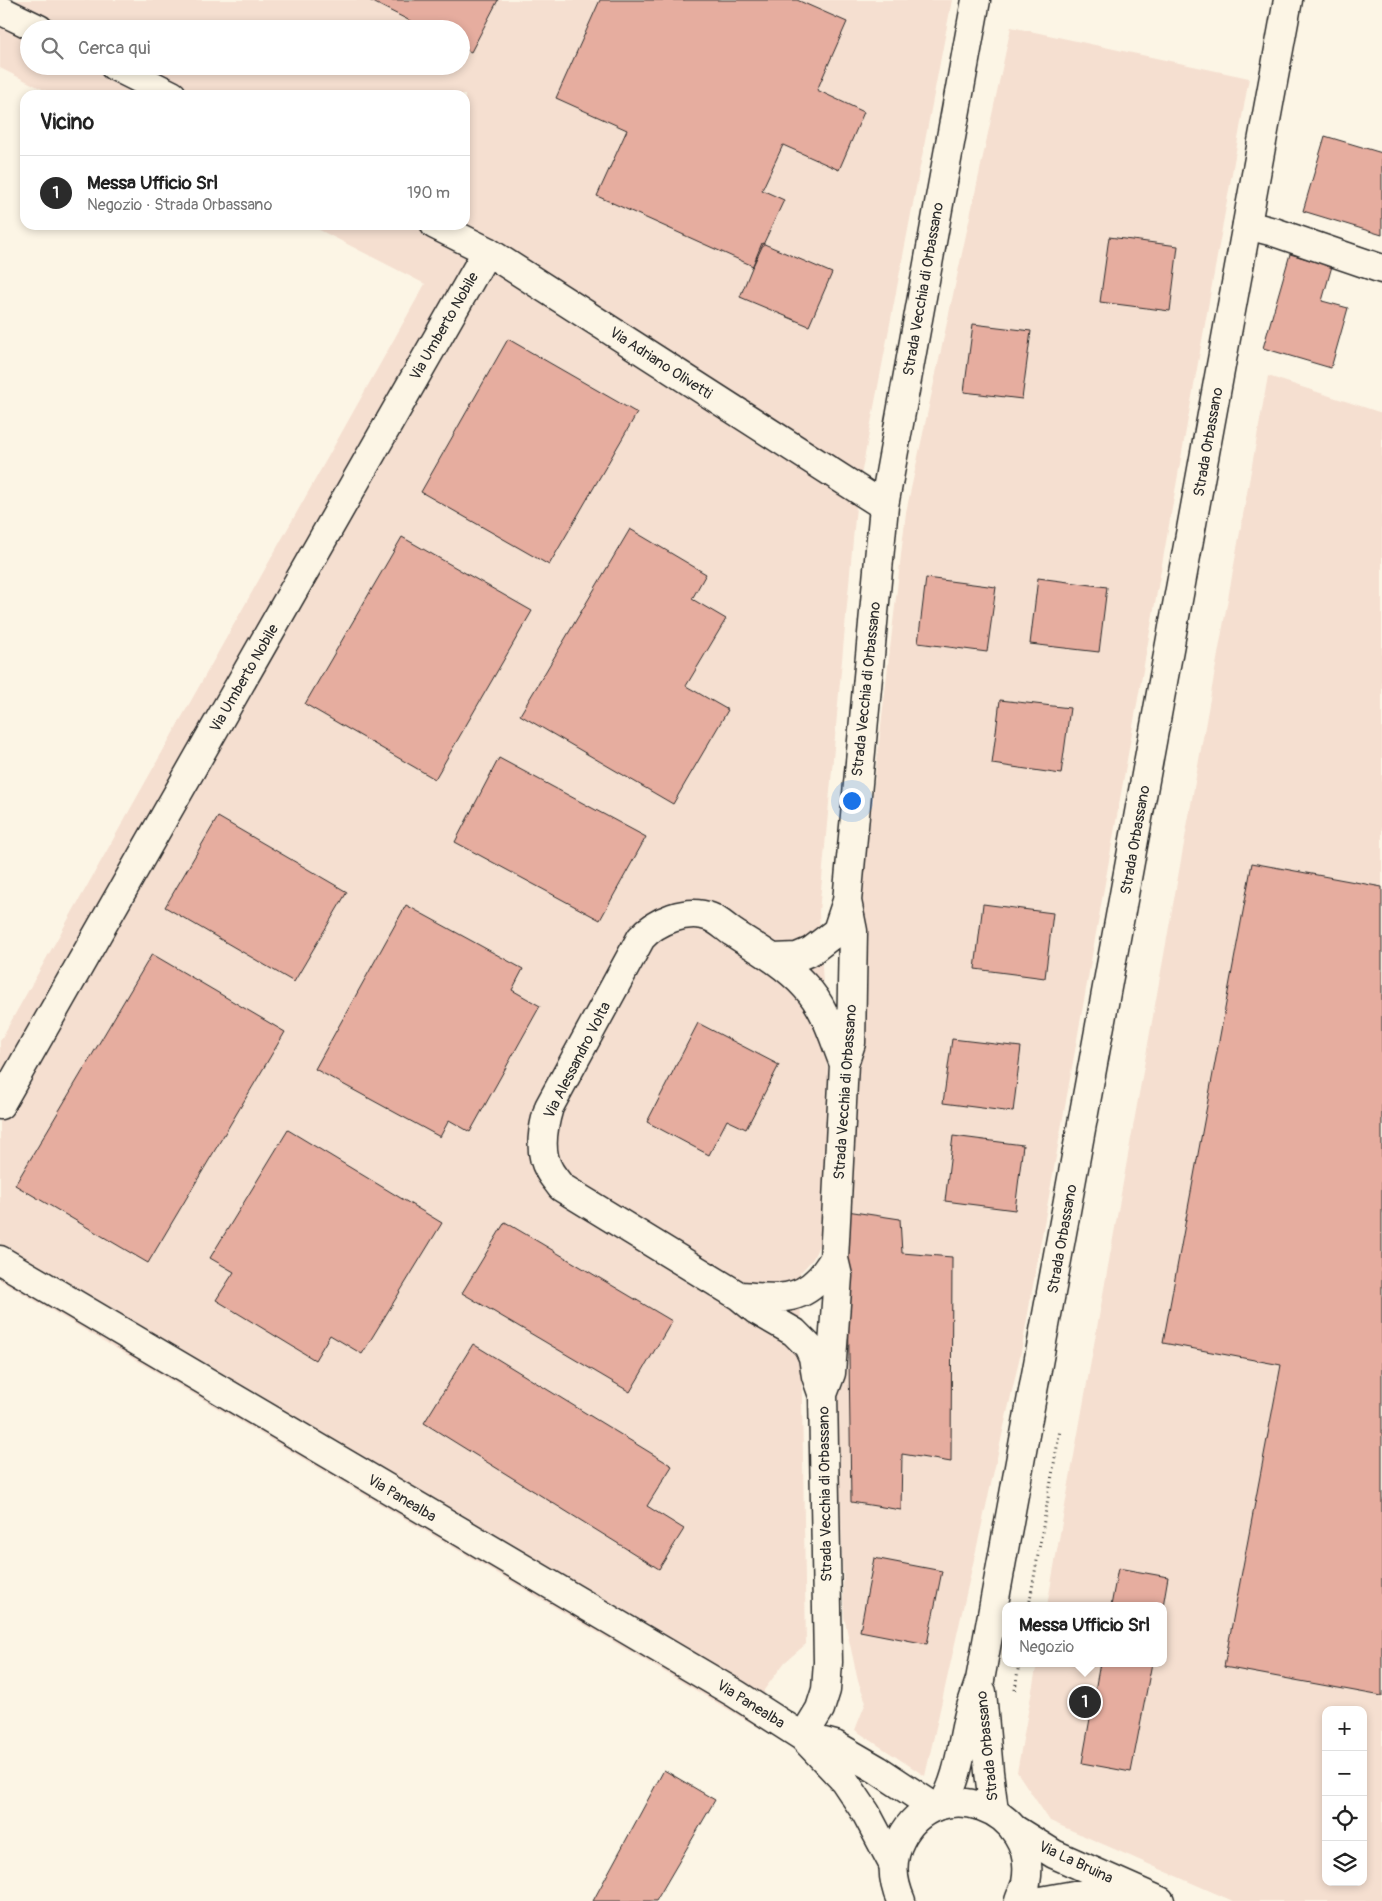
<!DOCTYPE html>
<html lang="it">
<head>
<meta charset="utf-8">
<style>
  :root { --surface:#fff; --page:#f6f6f6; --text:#222; --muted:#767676; --line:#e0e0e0; --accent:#2b2b2b }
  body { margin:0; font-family:Pangolin,sans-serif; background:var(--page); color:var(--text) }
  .controls { position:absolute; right:15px; bottom:15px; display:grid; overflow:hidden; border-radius:10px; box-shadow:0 2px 8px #0003 }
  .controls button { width:45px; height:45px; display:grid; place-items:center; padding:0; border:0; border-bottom:1px solid var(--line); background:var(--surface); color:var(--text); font:25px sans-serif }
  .you { position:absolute; left:851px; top:800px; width:18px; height:18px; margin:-12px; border:4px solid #fff; border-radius:50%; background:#1a73e8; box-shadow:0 0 0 8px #1a73e833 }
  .badge { display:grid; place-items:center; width:32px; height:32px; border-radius:50%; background:var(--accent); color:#fff; font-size:16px; font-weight:700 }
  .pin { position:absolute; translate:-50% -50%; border:2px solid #fff; box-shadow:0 1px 5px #0006 }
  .popup { position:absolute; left:1002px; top:1602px; width:165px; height:65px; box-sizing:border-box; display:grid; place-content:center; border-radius:10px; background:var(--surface); filter:drop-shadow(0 1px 4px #0005); font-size:16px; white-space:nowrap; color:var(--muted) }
  .popup b { font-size:19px; color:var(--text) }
  .popup::after { content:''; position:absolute; left:50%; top:100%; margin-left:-10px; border:10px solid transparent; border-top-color:var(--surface) }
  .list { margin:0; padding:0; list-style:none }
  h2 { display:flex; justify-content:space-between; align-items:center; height:65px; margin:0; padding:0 20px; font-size:21px }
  h2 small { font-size:16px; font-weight:400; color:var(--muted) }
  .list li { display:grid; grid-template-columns:32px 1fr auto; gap:15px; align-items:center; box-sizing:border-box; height:75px; padding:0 20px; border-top:1px solid var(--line) }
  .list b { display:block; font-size:19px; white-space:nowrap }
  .list p { margin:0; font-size:16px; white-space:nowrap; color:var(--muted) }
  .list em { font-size:16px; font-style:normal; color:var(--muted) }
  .icon { flex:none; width:28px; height:28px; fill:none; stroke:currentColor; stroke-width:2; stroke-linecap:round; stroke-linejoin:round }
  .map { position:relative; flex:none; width:1382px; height:1901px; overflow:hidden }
  .search { position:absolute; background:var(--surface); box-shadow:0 2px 8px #0003; left:20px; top:20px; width:450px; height:55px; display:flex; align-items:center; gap:12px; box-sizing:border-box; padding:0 18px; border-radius:28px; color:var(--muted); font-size:19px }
  .panel { position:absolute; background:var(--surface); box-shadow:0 2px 8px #0003; left:20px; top:90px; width:450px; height:140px; border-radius:15px }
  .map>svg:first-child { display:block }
  .built { fill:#f5dfd0; fill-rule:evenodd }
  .building { fill:#e6ad9f; stroke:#2b2b2b }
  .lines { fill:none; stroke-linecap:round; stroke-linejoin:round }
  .minor-casing { stroke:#2b2b2b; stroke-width:31 }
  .secondary-casing { stroke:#2b2b2b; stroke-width:31 }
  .path { stroke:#2b2b2b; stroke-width:3; stroke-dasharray:1 4; stroke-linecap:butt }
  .minor { stroke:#fcf5e5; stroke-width:28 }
  .secondary { stroke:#fcf5e5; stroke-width:28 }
  .labels { text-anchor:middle; stroke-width:4.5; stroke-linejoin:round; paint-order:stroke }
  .street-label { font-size:15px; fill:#2b2b2b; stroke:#fcf5e5 }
</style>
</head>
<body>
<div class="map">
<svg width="1382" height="1901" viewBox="0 0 1382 1901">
  <rect width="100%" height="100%" fill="#fcf5e5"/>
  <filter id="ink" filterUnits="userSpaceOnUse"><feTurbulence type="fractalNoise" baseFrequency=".02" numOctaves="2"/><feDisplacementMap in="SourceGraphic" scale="10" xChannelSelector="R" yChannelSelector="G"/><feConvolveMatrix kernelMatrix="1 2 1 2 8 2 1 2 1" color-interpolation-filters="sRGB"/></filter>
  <g filter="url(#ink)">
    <!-- built -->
    <path class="built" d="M0 0H952L857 496 819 912 828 1074 821 1241 813 1259 800 1273 806 1644 785 1662 764 1690 768 1733 0 1280V1041L425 284 310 225H465V95H54L0 68ZM29 29H461V66H29Z
      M1011 27 1249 78 1022 1347 925 1776 855 1730 866 1702 858 1681 844 1617 838 1425 839 1320 857 1073 858 922 906 512Z
      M1268 376 1382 413V1901H1233L1050 1821 1017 1772 1037 1663H1164V1606H1047ZM1326 1710H1363V1882H1326Z"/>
    <!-- building -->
    <path class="building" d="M369 0H498L471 52 461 47V29H426Z
      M600 0H797L847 22 817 90 864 112 839 170 783 145 762 190 784 200 753 266 597 196 627 130 556 98Z
      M1325 136 1382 153V235L1303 211Z
      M1109 237 1178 246 1170 311 1100 302Z
      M762 243 832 273 809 326 740 297Z
      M1290 254 1332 266 1322 301 1348 308 1331 368 1263 348Z
      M973 324 1031 331 1022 399 964 392Z
      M508 339 637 413 549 565 421 492Z
      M630 529 706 574 692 599 726 619 686 686 728 710 673 804 520 715Z
      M402 537 532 611 435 779 305 704Z
      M926 578 996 587 987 652 918 643Z
      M1038 578 1107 587 1099 652 1030 644Z
      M1000 700 1070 708 1061 774 992 764Z
      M499 758 646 837 600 920 455 842Z
      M218 817 347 892 294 982 165 907Z
      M1252 863 1382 887V1696L1224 1667 1281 1365 1163 1343Z
      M983 904 1053 913 1045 978 975 969Z
      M406 905 523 969 512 990 540 1006 470 1132 449 1120 440 1137 315 1069Z
      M152 954 285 1032 148 1263 15 1185Z
      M698 1023 779 1065 746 1129 727 1120 709 1155 647 1122Z
      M952 1039 1021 1047 1013 1112 943 1103Z
      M288 1130 442 1223 362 1354 330 1335 315 1360 216 1300 234 1272 210 1258Z
      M953 1136 1023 1145 1015 1210 945 1201Z
      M847 1211 900 1219 902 1253 952 1257 951 1462 902 1454 901 1510 851 1502Z
      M505 1222 672 1321 630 1392 462 1293Z
      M473 1344 672 1466 647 1506 684 1529 659 1569 424 1423Z
      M874 1558 942 1571 927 1644 860 1631Z
      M1118 1568 1168 1577 1163 1606H1111Z
      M1100 1663H1152L1131 1772 1082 1763Z
      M664 1770 715 1800 656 1901H593Z"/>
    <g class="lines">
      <defs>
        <path id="minor" d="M0 10 39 29
          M114 66 172 95
          M435 225 487 251 884 506
          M1247 225 1274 232 1382 269
          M773 958 797 957 811 951 837 931 847 901
          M0 1105 487 251
          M0 1260 736 1694 803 1737 844 1780 866 1813 893 1864
          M739 1296C767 1297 795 1304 817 1281 824 1275 829 1266 834 1259
          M822 1393 816 1376 813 1357 808 1346 794 1332 756 1310 739 1296 561 1187C557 1181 552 1176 549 1170 538 1151 543 1127 549 1107L641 938C656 921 687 908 710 917 718 920 725 927 732 932 757 948 785 964 805 986 826 1008 833 1037 844 1064
          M803 1737 820 1709 826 1690 828 1662 823 1394 831 1373 838 1276 834 1259 844 1064 851 1043 853 931 847 901 884 506 976 0
          M805 1737 835 1745 878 1770 934 1807
          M1014 1829 1054 1854 1160 1901
          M1041 1901 1085 1893H1133"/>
        <path id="secondary" d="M982 1692 989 1772 994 1811
          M943 1804C959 1778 961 1747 968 1718 971 1705 976 1692 980 1680L1288 0
          M901 1901C892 1880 890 1860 901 1839 936 1770 1040 1807 1026 1883 1024 1889 1021 1895 1019 1901"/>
      </defs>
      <!-- minor casing -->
      <use href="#minor" class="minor-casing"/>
      <!-- secondary casing -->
      <use href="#secondary" class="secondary-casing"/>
      <!-- path -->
      <path class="path" d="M1029 1606 1060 1430
        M1015 1690 1019 1663"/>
      <!-- minor -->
      <use href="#minor" class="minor"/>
      <!-- secondary -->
      <use href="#secondary" class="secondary"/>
    </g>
  </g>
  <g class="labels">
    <!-- street labels -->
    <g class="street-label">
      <text transform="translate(923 289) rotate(-80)" y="5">Strada Vecchia di Orbassano</text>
      <text transform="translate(444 326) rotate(-60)" y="5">Via Umberto Nobile</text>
      <text transform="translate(661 363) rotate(33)" y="5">Via Adriano Olivetti</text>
      <text transform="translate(1208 442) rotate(-80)" y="5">Strada Orbassano</text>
      <text transform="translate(244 678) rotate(-60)" y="5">Via Umberto Nobile</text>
      <text transform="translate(866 689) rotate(-84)" y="5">Strada Vecchia di Orbassano</text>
      <text transform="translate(1135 840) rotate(-80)" y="5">Strada Orbassano</text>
      <text transform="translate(577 1060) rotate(-63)" y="5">Via Alessandro Volta</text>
      <text transform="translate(845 1092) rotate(-86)" y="5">Strada Vecchia di Orbassano</text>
      <text transform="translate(1062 1239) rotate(-80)" y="5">Strada Orbassano</text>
      <text transform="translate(825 1494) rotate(-91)" y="5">Strada Vecchia di Orbassano</text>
      <text transform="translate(402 1498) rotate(31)" y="5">Via Panealba</text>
      <text transform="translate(751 1704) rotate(32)" y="5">Via Panealba</text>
      <text transform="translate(987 1746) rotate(-96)" y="5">Strada Orbassano</text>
      <text transform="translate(1076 1862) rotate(25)" y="5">Via La Bruina</text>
    </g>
  </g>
</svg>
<div class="controls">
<button>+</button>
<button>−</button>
<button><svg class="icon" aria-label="locate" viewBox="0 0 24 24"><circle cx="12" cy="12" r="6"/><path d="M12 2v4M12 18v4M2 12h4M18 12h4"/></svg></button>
<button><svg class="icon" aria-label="layers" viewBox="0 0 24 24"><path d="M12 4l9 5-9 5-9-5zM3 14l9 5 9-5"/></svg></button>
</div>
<div class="you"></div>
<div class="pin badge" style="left:1085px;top:1702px">1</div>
<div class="popup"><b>Messa Ufficio Srl</b>Negozio</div>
<div class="search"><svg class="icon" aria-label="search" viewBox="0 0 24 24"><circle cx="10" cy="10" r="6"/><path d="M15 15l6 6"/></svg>Cerca qui</div>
<section class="panel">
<h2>Vicino<small></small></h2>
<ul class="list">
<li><span class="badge">1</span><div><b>Messa Ufficio Srl</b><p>Negozio · Strada Orbassano</p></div><em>190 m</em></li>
</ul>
</section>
</div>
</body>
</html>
